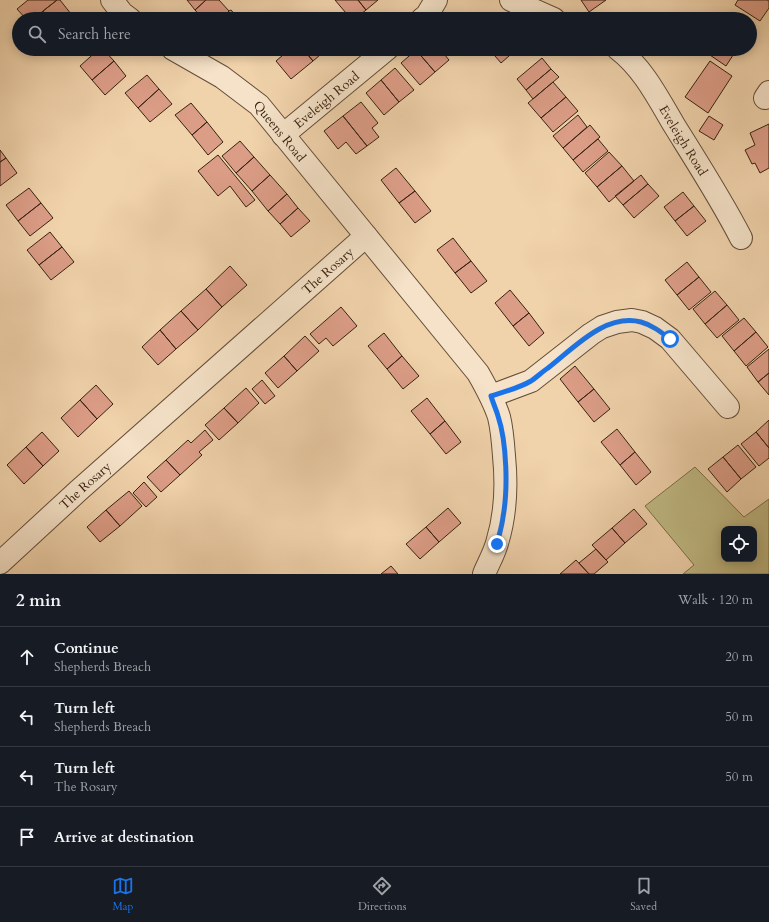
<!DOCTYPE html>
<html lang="en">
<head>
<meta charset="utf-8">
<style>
  :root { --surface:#171b24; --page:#242831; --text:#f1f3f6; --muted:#9ea1a6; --line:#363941; --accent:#1a73e8 }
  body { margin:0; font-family:Cardo,serif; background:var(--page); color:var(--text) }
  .controls { position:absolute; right:12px; bottom:12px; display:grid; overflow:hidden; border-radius:8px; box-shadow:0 2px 10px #0003 }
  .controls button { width:36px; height:36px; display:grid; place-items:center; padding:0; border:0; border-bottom:1px solid var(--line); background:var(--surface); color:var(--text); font:20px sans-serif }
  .stop { position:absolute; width:12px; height:12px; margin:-9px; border:3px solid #1a73e8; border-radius:50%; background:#fff }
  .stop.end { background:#1a73e8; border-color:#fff; box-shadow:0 1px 4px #0008 }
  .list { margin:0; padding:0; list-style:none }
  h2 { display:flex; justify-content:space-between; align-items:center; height:52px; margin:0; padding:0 16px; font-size:17px }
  h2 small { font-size:13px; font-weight:400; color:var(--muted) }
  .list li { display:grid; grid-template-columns:26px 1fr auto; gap:12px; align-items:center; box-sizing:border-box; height:60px; padding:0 16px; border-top:1px solid var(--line) }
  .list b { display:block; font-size:15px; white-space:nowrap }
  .list p { margin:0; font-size:13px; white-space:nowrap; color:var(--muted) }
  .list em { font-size:13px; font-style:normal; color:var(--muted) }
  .icon { flex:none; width:22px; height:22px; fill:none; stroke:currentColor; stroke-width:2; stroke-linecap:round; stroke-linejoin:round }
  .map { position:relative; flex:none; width:769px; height:574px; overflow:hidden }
  .search { position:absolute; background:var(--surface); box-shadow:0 2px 10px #0003; left:12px; right:12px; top:12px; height:44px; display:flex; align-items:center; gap:10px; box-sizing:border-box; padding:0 14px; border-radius:22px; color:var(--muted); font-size:15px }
  .sheet { height:292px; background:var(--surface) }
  nav { display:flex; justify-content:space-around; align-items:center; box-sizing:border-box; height:56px; border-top:1px solid var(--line); background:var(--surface); font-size:11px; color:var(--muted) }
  nav a { display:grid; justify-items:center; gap:2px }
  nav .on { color:var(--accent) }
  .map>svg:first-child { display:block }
  .green { fill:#c0ba84; stroke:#7b6e4a; fill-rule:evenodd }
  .building { fill:#dc9d87; stroke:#362211 }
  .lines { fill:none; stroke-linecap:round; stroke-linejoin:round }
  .minor-casing { stroke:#644e38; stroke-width:24 }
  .minor { stroke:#f5e2c8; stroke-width:22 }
  .route { stroke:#1a73e8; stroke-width:5 }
  .labels { text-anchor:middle; stroke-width:4; stroke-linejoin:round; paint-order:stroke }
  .street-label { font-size:13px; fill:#362211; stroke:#f5e2c8 }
</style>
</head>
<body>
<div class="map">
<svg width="769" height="574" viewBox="0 0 769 574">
  <rect width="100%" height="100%" fill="#f0d2ab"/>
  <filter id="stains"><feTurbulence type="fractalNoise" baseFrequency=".005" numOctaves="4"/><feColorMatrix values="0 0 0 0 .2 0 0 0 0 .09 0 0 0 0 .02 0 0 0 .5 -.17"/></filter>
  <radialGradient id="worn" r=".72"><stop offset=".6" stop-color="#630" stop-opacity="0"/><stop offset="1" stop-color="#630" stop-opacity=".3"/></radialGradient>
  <!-- green -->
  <path class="green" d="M695 467 744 517 769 499V574H683L694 565 645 506ZM724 529H754V559H724Z"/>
  <!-- building -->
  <path class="building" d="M28 0H57L33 19H26L17 9Z
    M57 0H60L75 19H49L43 11Z
    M187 0H206L195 10Z
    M206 0H219L229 11 221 19H203L195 10Z
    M335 0H358L366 10 355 19H351Z
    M358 0H378L366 10Z
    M581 0H606L589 12Z
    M738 0H767L769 1V8L760 21 735 5Z
    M231 10 239 19H221L229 11Z
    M731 12 741 19H726Z
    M73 49H84L78 54Z
    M99 49H103L114 61 92 80 80 66Z
    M290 49H303L313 61 291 79 276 61Z
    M303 49H327L313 61Z
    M418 49H440L449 60 435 72 416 50Z
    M489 49H517L501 63Z
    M706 49H737L726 66 704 51Z
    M416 50 435 72 420 85 401 63Z
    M542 58 551 69 526 90 517 79Z
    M114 61 126 76 105 95 92 80Z
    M710 61 732 76 708 113 685 97Z
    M395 68 414 90 399 102 381 80Z
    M551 69 559 77 533 99 526 90Z
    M147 75 159 89 138 108 125 93Z
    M381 80 399 102 384 115 366 93Z
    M553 82 566 97 541 118 528 103Z
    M159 89 172 104 150 122 138 108Z
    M566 97 578 111 553 132 541 118Z
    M361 102 378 123 372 128 379 137 367 146 343 116Z
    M191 103 207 122 192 135 175 115Z
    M578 115 587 127 563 148 553 136Z
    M343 116 367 146 356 154 346 142 338 149 324 131Z
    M709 116 723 125 714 140 699 131Z
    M207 122 223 142 208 155 192 135Z
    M769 124V168L760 173 755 163 752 164 745 150 755 145 750 133Z
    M590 125 600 137 573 160 563 148Z
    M598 139 608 151 583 172 573 160Z
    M240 141 254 157 236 173 222 156Z
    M0 150 6 158 0 162Z
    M609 152 622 166 597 187 585 173Z
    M218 155 255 200 246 207 230 186 218 196 198 171Z
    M254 157 270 175 252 191 236 173Z
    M6 158 17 173 0 186V162Z
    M622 166 634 181 609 202 597 187Z
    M396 168 415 191 399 203 381 180Z
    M270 175 287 194 268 211 252 191Z
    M641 175 648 184 623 205 615 196Z
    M648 184 659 196 634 218 623 205Z
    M29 188 41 203 18 221 6 205Z
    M415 191 431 211 415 223 399 203Z
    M683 192 694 206 675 221 664 207Z
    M287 194 298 208 280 224 268 211Z
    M41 203 53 218 30 236 18 221Z
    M694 206 706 221 687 236 675 221Z
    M298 208 310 221 291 237 280 224Z
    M50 232 62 247 39 265 27 250Z
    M453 238 471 261 455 273 437 250Z
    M62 247 74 262 51 280 39 265Z
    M471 261 487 281 471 293 455 273Z
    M687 262 699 277 677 295 665 280Z
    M230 266 247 285 222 307 206 289Z
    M699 277 711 292 689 310 677 295Z
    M206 289 222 307 198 330 181 311Z
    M510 290 529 313 513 326 495 303Z
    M715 291 727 305 705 324 693 309Z
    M727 305 739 320 717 338 705 324Z
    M341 307 357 326 333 346 326 338 319 344 310 334Z
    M181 311 198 330 176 349 160 330Z
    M529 313 544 333 529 346 513 326Z
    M744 318 756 332 734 351 722 336Z
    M160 330 176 349 158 365 142 347Z
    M756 332 768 347 746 366 734 351Z
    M384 333 402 356 387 369 368 346Z
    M305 336 319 351 297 371 284 356Z
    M769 349V373L758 382 747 367Z
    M284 356 297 371 278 388 265 373Z
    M402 356 419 376 403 389 387 369Z
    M575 366 594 389 578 402 560 379Z
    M769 373V395L758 382Z
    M262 380 275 396 265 404 252 389Z
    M96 385 113 404 97 419 80 400Z
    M246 388 259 403 238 423 224 408Z
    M594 389 610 409 594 422 578 402Z
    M427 398 445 421 430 434 411 411Z
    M80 400 97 419 78 437 61 418Z
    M224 408 238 423 219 440 205 425Z
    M769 420V448L756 432Z
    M445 421 461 442 446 454 430 434Z
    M617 429 635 452 620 465 601 442Z
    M205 430 213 440 199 452 202 455 180 475 166 460 188 440 191 443Z
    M42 432 59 451 43 466 26 447Z
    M756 432 769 448V458L759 466 741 444Z
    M738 445 756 467 741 479 723 457Z
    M26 447 43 466 24 484 7 465Z
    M635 452 651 472 636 485 620 465Z
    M723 457 741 479 727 492 708 469Z
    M166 460 180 475 161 492 147 477Z
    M144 482 157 497 146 507 133 493Z
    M129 491 142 506 120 526 106 510Z
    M448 508 461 523 439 542 426 527Z
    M634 509 647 524 625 543 612 528Z
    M106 510 120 526 100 542 87 527Z
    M426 527 439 542 420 559 406 544Z
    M612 528 625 543 606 560 592 545Z
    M596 549 608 562 594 574H589L579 563Z
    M576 560 589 574H560Z
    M391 566 398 574H381Z"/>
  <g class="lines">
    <defs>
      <g id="minor">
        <path d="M112 0 122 13 130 19"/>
        <path d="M511 0 554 19"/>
        <path d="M422 19 427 15 436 0"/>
        <path id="s1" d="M173 49 222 77 259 105 478 373C486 387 494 401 499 417 502 429 503 442 504 456 507 486 506 514 497 543 494 554 488 564 484 574"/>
        <path id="s2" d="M618 49C643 68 658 98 674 125 697 162 721 199 741 238"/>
        <path d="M765 98 769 92"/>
        <path id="s3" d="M283 135 387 49"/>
        <path d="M491 396 531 381 591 334 602 327 617 322 632 320 642 322 655 328 670 339 728 407"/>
        <path id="s4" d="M0 563 78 491 366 236"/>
      </g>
    </defs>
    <!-- minor casing -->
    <use href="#minor" class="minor-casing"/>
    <!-- minor -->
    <use href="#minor" class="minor"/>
  </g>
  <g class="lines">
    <!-- route -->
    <path class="route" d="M497 544C499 535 502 526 503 517 508 490 507 443 498 416 496 409 493 403 491 396 504 392 519 388 531 381 537 377 542 372 548 368 574 348 605 313 641 322 652 325 661 332 670 339"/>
  </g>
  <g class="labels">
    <!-- street labels -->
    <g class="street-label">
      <text dy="5" stroke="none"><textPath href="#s3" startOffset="56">Eveleigh Road</textPath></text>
      <text dy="5" stroke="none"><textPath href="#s1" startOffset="136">Queens Road</textPath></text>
      <text dy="5" stroke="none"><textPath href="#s2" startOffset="113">Eveleigh Road</textPath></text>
      <text dy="5" stroke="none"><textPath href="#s4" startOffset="439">The Rosary</textPath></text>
      <text dy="5" stroke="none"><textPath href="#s4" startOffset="115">The Rosary</textPath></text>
    </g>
  </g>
  <rect width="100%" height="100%" filter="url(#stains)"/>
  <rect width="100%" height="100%" fill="url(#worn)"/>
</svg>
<div class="controls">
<button><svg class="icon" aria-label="locate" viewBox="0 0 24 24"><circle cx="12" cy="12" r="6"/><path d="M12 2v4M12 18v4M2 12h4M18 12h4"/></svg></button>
</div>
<div class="stop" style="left:670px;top:339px"></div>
<div class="stop end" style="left:497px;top:544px"></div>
<div class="search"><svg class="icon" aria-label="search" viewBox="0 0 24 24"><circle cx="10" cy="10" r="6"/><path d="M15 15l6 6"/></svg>Search here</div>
</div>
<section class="sheet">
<h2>2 min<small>Walk · 120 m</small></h2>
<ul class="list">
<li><svg class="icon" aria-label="ahead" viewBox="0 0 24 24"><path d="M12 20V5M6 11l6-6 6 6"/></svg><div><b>Continue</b><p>Shepherds Breach</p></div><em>20 m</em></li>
<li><svg class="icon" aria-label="left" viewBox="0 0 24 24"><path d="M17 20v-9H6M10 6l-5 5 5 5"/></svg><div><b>Turn left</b><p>Shepherds Breach</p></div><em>50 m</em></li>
<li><svg class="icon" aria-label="left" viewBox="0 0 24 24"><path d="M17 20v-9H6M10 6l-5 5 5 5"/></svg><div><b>Turn left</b><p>The Rosary</p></div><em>50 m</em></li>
<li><svg class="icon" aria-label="arrive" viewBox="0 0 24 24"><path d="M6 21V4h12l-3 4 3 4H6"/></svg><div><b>Arrive at destination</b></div></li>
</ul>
</section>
<nav>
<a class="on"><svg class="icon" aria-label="map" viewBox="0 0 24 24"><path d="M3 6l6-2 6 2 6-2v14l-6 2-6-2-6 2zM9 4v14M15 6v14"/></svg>Map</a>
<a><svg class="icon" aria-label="directions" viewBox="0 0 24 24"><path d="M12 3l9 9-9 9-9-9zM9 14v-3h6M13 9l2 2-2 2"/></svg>Directions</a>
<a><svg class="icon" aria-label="saved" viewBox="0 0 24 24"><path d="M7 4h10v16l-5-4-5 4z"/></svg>Saved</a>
</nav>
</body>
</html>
